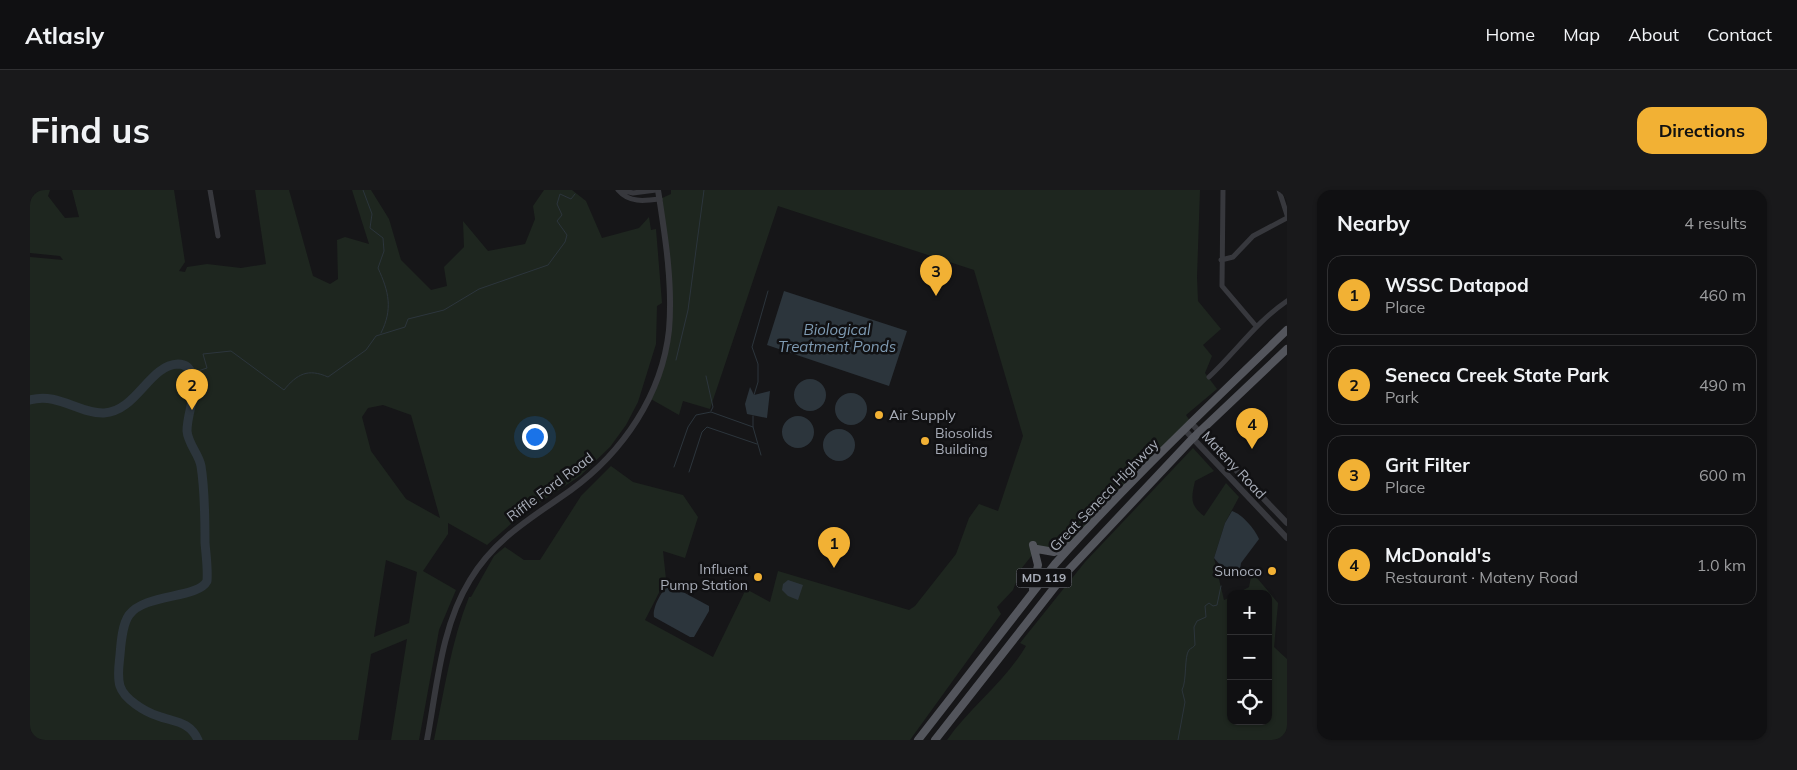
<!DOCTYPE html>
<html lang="en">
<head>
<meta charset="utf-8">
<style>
  :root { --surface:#101012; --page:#19191b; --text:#f1f3f6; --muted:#9c9d9f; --line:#303032; --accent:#f2b134 }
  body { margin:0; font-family:Mulish,sans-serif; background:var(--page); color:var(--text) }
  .controls { position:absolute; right:15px; bottom:15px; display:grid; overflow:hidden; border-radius:10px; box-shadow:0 1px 4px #0004 }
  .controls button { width:45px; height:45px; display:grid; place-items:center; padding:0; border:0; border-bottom:1px solid var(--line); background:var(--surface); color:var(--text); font:25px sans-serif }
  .you { position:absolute; left:504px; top:246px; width:18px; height:18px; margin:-12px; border:4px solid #fff; border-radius:50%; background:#1a73e8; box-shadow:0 0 0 8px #1a73e833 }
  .badge { display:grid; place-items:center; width:32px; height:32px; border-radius:50%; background:var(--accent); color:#111; font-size:16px; font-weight:700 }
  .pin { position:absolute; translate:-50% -41px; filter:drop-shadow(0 1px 2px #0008) }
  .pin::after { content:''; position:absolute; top:26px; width:18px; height:15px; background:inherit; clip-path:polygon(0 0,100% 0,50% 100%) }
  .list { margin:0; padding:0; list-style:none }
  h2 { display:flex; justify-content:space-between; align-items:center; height:65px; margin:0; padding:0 20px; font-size:21px }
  h2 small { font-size:16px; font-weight:400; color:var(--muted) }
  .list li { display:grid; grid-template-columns:32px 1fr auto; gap:15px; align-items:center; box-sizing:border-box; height:80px; margin:0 10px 10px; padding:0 10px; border:1px solid var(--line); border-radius:15px }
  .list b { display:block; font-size:19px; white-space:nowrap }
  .list p { margin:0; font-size:16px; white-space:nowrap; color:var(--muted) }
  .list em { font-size:16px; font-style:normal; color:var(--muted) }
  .icon { flex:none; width:28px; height:28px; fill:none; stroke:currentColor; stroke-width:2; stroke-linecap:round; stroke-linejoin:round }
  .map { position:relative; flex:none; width:1257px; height:550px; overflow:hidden; border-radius:15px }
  header { display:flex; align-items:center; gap:30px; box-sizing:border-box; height:70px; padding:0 25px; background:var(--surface); border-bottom:1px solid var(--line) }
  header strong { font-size:24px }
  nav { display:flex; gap:28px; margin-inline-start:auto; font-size:18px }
  .intro { display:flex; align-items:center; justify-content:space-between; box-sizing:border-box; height:120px; padding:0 30px }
  h1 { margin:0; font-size:35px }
  .button { padding:12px 22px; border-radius:15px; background:var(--accent); color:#111; font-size:18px; font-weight:700 }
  main { display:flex; gap:30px; padding:0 30px }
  aside { flex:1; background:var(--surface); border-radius:15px; box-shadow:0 1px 4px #0004 }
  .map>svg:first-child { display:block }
  .green { fill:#1e261f; fill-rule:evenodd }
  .water { fill:#2c353c }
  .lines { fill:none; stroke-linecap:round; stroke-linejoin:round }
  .stream { stroke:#2c353c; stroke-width:1 }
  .river { stroke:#2c353c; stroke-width:9 }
  .minor { stroke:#37383d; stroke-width:5 }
  .tertiary { stroke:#37383d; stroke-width:6 }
  .primary { stroke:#53555c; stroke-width:8 }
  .poi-dot { fill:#f2b134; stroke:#111113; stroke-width:2 }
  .labels { text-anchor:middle; stroke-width:5; stroke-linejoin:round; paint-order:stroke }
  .shield { fill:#111113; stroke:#7b7e86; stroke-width:1 }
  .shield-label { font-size:12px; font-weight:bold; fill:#a8adb8 }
  .poi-label { font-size:14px; fill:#a8adb8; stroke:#111113; text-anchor:start }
  .street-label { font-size:14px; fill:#a8adb8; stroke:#111113 }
  .water-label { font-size:15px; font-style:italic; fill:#7f9bb3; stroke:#111113 }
</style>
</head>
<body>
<header>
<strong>Atlasly</strong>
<nav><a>Home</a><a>Map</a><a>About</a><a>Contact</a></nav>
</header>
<div class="intro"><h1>Find us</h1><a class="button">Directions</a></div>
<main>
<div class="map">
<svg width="1257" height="550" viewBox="0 0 1257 550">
  <rect width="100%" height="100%" fill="#161618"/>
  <!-- green -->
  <path class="green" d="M0 0H20L18 6 35 28 49 27 42 0H144L155 72 149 81 155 82 157 77 177 74 211 78 236 74 225 0H259L283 86 300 94 308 89 307 50 315 47 339 54 322 0H341L359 29 371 70 401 100 417 96 414 77 434 57 433 31 458 61 495 54 505 29 503 16 514 0H542L556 11 572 48 609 38 619 27 621 40 626 39 632 113 627 116 626 154 608 212 596 235 580 257 550 286 491 325 457 355 418 333V344L393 381 426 400 409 440 389 550H361L377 449 341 464 328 550H0V67L33 70 30 66 0 63ZM353 215 381 225 410 328 376 309 341 261 332 227 338 218ZM356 370 387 382 379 433 344 447Z
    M641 0H1170L1167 87 1168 111 1191 139 1173 155 1182 166 1175 183 1187 199 1156 225 1162 234 1043 354 1029 360 1007 359 991 379 983 400 967 417 971 424 880 550H404C414 502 421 452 439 407H441L464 366 475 357 494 370H510L551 306 581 276 603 292 653 305 668 327 655 368 633 361 636 389 615 430 683 467 716 399 740 412 748 381 879 420 885 416 926 364 939 328 949 314 968 321 993 246 944 80 748 16 680 219 653 211 649 225 619 208 631 176 639 124 630 9 641 4Z
    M1163 258 1184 281 1165 291C1161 309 1160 315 1174 326L1196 293 1209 307 1195 333 1184 368 1194 410 1201 407V531H1238V404H1206L1219 397 1222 382 1248 413 1244 457 1257 469V550H917C940 517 974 493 996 456L990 453 1055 372Z"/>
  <!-- water -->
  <path class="water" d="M754 101 877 141 859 196 737 155Z
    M764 205a16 16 0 1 1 32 0a16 16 0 1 1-32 0Z
    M720 197 724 205 740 201 737 228 717 224 715 214Z
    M805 219a16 16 0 1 1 32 0a16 16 0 1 1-32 0Z
    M752 242a16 16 0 1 1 32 0a16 16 0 1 1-32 0Z
    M793 255a16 16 0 1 1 32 0a16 16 0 1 1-32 0Z
    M1202 321C1212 324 1225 339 1229 349L1211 373 1209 385 1206 387 1197 383 1184 368 1195 333Z
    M758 390 773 395 768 410 758 406 752 400 753 394Z
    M640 395 679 416V421L664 447H660L624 427C622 418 632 399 640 395Z"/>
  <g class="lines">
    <!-- stream -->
    <path class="stream" d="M333 0 342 24 340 38 353 48 354 61 348 78C359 102 363 119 351 143
      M646 170 658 120 674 0
      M162 183 177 178 173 164 201 161 254 200C267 184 278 178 298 187L336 160 346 146 375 137 378 129 414 120 449 99 518 75 535 52 537 45 527 31 532 25 527 14 530 4 541 9 545 4
      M676 186 683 217 681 221
      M724 205 728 192V174L722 157 738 101
      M723 226V237L731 265
      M644 277 658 237 666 225 681 222 723 237
      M659 282 672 242 677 237 727 254
      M1148 550 1155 512 1152 500C1157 491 1154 466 1159 460 1161 458 1164 457 1165 455L1164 437 1167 431 1176 427 1175 416 1179 413 1183 416 1187 415 1191 396"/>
    <!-- river -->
    <path class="river" d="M0 210C28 202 49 224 74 223 107 221 119 175 148 174 155 174 160 178 162 185 168 203 157 222 157 241 158 254 169 264 171 276 175 301 175 327 175 353 176 365 178 378 177 391 168 409 115 403 99 425 92 435 91 453 90 465 89 475 87 486 90 496 94 509 115 522 128 526 144 532 160 531 168 550"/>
    <!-- minor -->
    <path class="minor" d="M180 0 188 46
      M588 0C599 13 614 11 630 9
      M591 0 603 3 626 0
      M1193 0 1192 96 1226 136
      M1249 0 1257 25
      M1191 70 1203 67 1223 46 1257 28
      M1179 187C1206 162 1226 132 1257 111"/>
    <!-- tertiary -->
    <path class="tertiary" d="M1162 234 1257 333
      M1155 240 1257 348
      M397 550C407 497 411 437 440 390 465 348 503 327 541 300 593 262 632 205 639 140 643 94 635 45 628 0"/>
    <!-- primary -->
    <path class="primary" d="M1003 355 1008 375 1003 399
      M1007 359 1024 362 1039 356
      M888 550 1025 374C1098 292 1178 216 1257 140
      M905 550 1035 384 1162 249 1257 159"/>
  </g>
  <!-- markers -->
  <g class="poi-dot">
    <circle cx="849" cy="225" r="5"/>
    <circle cx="895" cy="251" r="5"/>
    <circle cx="1242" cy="381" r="5"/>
    <circle cx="728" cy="387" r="5"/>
  </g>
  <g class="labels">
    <!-- shield labels -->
    <rect class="shield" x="986.5" y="378.5" width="55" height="19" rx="4"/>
    <g class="shield-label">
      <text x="1014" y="392">MD 119</text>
    </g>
    <!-- poi labels -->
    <g class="poi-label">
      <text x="859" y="230">Air Supply</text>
      <text x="905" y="248">Biosolids<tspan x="905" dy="16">Building</tspan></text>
      <text x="718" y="384" text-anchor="end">Influent<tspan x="718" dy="16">Pump Station</tspan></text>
      <text x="1232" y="386" text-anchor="end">Sunoco</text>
    </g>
    <!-- street labels -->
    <g class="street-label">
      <text transform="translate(1204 275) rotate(47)" y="5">Mateny Road</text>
      <text transform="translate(520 297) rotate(-37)" y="5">Riffle Ford Road</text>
      <text transform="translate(1074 305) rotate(-46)" y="5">Great Seneca Highway</text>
    </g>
    <!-- water labels -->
    <g class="water-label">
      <text x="807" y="145">Biological<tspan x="807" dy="17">Treatment Ponds</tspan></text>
    </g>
  </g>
</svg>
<div class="controls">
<button>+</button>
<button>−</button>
<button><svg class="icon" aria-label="locate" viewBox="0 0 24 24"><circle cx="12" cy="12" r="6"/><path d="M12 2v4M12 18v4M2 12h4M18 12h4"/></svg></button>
</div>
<div class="you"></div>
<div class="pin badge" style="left:804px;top:378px">1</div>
<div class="pin badge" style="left:162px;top:220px">2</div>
<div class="pin badge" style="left:906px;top:106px">3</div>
<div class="pin badge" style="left:1222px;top:259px">4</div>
</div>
<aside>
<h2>Nearby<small>4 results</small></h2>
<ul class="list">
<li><span class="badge">1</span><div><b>WSSC Datapod</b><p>Place</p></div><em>460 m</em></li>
<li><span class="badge">2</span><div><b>Seneca Creek State Park</b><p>Park</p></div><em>490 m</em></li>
<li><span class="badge">3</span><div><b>Grit Filter</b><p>Place</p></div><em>600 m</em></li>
<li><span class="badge">4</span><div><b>McDonald's</b><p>Restaurant · Mateny Road</p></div><em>1.0 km</em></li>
</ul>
</aside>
</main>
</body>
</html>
